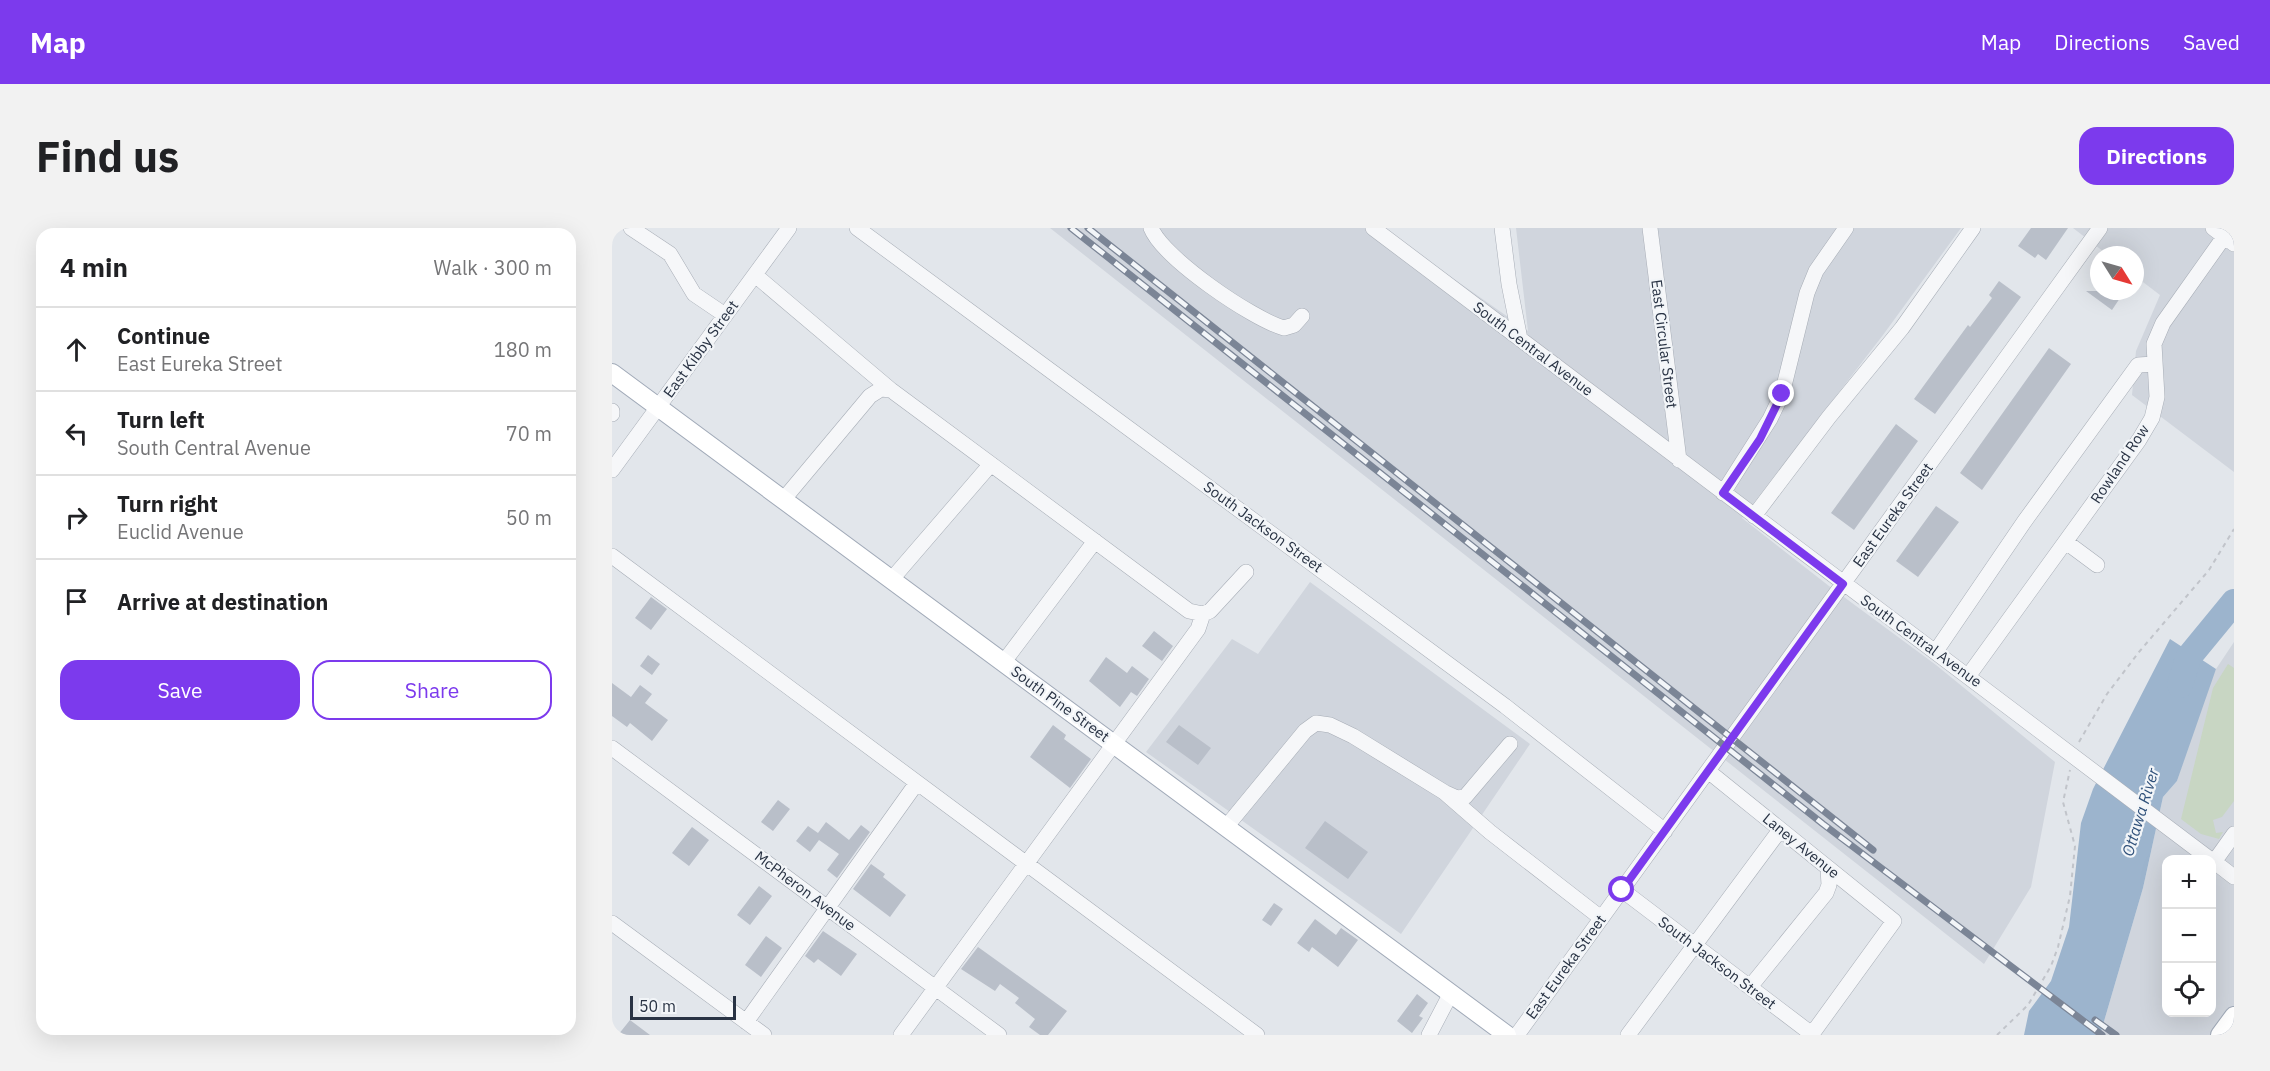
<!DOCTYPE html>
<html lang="en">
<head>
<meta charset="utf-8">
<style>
  :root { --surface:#fff; --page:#f2f2f2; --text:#202124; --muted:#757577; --line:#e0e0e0; --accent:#7c3aed }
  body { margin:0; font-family:"IBM Plex Sans",sans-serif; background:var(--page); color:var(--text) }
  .controls { position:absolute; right:18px; bottom:18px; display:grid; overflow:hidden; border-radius:12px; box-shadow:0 6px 24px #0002 }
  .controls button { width:54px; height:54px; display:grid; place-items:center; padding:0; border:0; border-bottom:2px solid var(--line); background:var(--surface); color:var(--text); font:30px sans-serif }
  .compass { position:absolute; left:1478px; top:18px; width:54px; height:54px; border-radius:50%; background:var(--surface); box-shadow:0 6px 24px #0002; rotate:127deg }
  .scale { position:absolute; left:18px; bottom:15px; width:106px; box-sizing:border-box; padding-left:6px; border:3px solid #293344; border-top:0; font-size:16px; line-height:21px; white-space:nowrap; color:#293344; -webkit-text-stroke:4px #f2f5f8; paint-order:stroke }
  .stop { position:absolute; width:18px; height:18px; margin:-14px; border:4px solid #7c3aed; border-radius:50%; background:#fff }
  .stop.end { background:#7c3aed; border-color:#fff; box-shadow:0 2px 6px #0008 }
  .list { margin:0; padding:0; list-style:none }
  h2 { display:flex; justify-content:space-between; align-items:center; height:78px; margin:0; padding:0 24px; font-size:26px }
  h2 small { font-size:20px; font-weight:400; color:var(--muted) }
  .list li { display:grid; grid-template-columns:39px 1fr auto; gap:18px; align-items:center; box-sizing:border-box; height:84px; padding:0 24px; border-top:2px solid var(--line) }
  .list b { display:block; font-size:22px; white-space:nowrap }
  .list p { margin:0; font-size:20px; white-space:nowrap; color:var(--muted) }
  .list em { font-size:20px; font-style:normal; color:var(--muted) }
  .actions { display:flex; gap:12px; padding:18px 24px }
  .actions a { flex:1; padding:14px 0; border:2px solid var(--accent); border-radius:18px; text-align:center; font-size:21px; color:var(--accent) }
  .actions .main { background:var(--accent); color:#fff }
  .icon { flex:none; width:33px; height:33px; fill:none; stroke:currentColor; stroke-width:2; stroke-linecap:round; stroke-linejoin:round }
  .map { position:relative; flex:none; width:1622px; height:807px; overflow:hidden; border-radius:18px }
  header { display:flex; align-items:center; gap:36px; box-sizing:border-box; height:84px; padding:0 30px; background:var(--accent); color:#fff }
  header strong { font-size:28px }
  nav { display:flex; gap:33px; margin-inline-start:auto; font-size:21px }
  .intro { display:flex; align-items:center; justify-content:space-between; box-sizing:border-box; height:144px; padding:0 36px }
  h1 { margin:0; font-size:42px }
  .button { padding:15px 27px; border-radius:18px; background:var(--accent); color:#fff; font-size:21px; font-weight:700 }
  main { display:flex; gap:36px; padding:0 36px }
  aside { flex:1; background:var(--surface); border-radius:18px; box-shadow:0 6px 24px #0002 }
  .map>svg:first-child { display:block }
  .built { fill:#d0d5dd; fill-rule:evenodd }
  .green { fill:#c8d6c3 }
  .water { fill:#9cb4cd }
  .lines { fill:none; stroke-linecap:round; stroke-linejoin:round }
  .river { stroke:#9cb4cd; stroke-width:26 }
  .building { fill:#b9bfc9 }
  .minor-casing { stroke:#a7adb6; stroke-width:16 }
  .major-casing { stroke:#a1aab8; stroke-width:20 }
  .path { stroke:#c1c4ca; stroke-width:2; stroke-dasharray:4.5 4.5; stroke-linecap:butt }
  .minor { stroke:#f6f7f9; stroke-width:15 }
  .major { stroke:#fff; stroke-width:18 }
  .rail-casing { stroke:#7b8596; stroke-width:7 }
  .rail { stroke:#f2f5f8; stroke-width:4.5; stroke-dasharray:14; stroke-linecap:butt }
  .route { stroke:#7c3aed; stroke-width:8 }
  .labels { text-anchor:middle; stroke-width:4.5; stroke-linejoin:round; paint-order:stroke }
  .street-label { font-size:15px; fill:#293344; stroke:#f2f5f8 }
  .water-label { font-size:16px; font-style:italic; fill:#31527b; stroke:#f2f5f8 }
</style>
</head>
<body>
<header>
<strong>Map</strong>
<nav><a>Map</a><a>Directions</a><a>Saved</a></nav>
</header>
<div class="intro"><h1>Find us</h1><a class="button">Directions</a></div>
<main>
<aside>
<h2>4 min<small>Walk · 300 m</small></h2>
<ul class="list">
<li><svg class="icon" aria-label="ahead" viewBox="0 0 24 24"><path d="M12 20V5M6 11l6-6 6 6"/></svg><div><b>Continue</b><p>East Eureka Street</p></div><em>180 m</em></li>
<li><svg class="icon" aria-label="left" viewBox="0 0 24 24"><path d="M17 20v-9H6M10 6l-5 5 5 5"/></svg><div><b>Turn left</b><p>South Central Avenue</p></div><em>70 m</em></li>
<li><svg class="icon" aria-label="right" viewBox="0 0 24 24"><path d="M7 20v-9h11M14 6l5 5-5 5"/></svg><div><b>Turn right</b><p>Euclid Avenue</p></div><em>50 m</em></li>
<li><svg class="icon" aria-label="arrive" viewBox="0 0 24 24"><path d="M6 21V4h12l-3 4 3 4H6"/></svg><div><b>Arrive at destination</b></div></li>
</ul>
<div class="actions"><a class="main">Save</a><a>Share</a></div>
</aside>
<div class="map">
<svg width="1622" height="807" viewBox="0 0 1622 807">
  <rect width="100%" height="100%" fill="#e2e6eb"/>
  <!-- built -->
  <path class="built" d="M438 0H769L916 103 904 0H1349L1271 107 1130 290 1217 358 1324 437 1443 534 1419 659 1372 736Z
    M1461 0H1622V244L1520 167 1524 123 1548 67 1523 48V27H1496Z
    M698 354 918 516 789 706 534 524 620 411 646 426Z
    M1622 414V807H1488L1531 660 1551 569 1565 553 1595 460 1604 441ZM1554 632H1600V784H1554Z"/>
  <!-- green -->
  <path class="green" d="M1616 436 1622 440V573L1610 589 1601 592 1604 605 1611 604 1607 611 1589 606 1569 591 1601 460Z"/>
  <!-- water -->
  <path class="water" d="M1558 411 1604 441 1565 553 1551 569 1531 660 1488 807H1412L1417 783 1439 753 1457 699 1469 595 1481 561Z"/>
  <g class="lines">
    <!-- river -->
    <path class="river" d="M1568 457 1576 430 1622 374"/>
  </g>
  <!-- building -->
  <path class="building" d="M1419 0H1456L1434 32 1426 26 1423 30 1406 18Z
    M1387 53 1409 69 1323 186 1302 171 1356 97 1358 99 1380 70 1377 67Z
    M1474 63H1504L1510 67 1500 82Z
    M1437 120 1459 136 1370 262 1348 245Z
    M1284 196 1306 213 1242 302 1219 285Z
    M1324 278 1347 294 1306 349 1284 333Z
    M39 369 55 381 39 402 23 390Z
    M542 403 561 418 550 433 530 418Z
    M36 427 48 436 40 447 28 438Z
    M494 429 515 445 520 438 537 451 525 468 519 464 508 479 477 453Z
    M0 455 19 469 28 457 40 466 33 475 56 492 40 513 18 495 15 499 0 488Z
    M441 497 454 507 452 511 479 531 458 560 418 529Z
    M567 497 599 520 586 537 554 514Z
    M166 572 178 581 161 603 149 594Z
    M713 593 756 624 736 651 693 620Z
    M214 594 237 612 249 597 258 604 225 650 215 642 227 626 207 612 198 624 184 613 196 598 206 605Z
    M80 599 97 612 77 638 60 625Z
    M259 636 273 646 271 649 294 667 278 689 241 661Z
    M147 658 160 668 138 697 125 687Z
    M662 675 671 681 659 698 650 692Z
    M703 691 724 707 729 700 746 712 726 739 700 719 697 724 685 715Z
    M211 703 245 726 229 748 206 731 202 735 193 728Z
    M154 708 170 720 149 749 133 737Z
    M366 719 455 783 436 807H428L417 799 423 791 403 775 407 770 388 756 383 763 349 741Z
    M805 766 816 775 807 788 811 790 800 805 785 793Z
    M18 792 38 807H6Z"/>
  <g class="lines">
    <defs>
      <path id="minor" d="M19 0 58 26 82 66 113 87
        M245 0 893 478 1053 603
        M539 0C551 30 640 91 672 100L682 97 690 88
        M761 0 1599 632
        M890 0 897 56 908 111
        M1038 0 1067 232
        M1601 0 1622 16
        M143 47 279 162
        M0 183V186
        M0 242 177 0
        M1111 265 1158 191 1170 166 1195 65 1204 43 1234 0
        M171 272 258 168 269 161 279 162 577 383 591 386 598 383 634 344
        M1142 288 1217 189 1290 100 1361 0
        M1454 314 1485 337
        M0 328 645 807
        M279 352 379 236
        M1324 423 1412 294 1526 137 1542 136
        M391 435 483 313
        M1357 447 1527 212 1540 190 1545 169 1542 116 1551 95 1612 9
        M0 520 387 807
        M1096 543 1282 693 1200 806
        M834 565 845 570 853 569 898 516
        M614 599 693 503 704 495 718 497 741 508 832 564 878 604 989 690
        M1600 632 1622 649
        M1602 634 1622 606
        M1010 662 1201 807
        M0 695 152 807
        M1135 757 1142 754 1214 665 1217 657 1216 640
        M134 794 304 556
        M289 807 586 401 591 386
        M817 807 839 765
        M905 807 1488 0
        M1016 807 1168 602"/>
      <path id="major" d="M0 145 895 807
        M1608 807 1622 788"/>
    </defs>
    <!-- minor casing -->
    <use href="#minor" class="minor-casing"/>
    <!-- major casing -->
    <use href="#major" class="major-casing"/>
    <!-- path -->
    <path class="path" d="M1467 514 1495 466 1527 424 1597 342 1622 301
      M1385 807 1416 777 1439 738 1446 719 1458 668 1463 618 1451 574 1458 542"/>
    <!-- minor -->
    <use href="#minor" class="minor"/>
    <!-- major -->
    <use href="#major" class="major"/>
    <defs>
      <path id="rail" d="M459 0 1211 596 1490 807
        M476 0 1261 622
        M1483 792 1504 807"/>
    </defs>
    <!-- rail casing -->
    <use href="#rail" class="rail-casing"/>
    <!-- rail -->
    <use href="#rail" class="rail"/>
  </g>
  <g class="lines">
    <!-- route -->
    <path class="route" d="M1010 662 1231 356 1111 265 1148 211 1170 166"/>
  </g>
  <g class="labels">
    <!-- street labels -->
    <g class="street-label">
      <text transform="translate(1052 116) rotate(83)" y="5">East Circular Street</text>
      <text transform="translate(89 121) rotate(-54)" y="5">East Kibby Street</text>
      <text transform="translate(921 121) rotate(37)" y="5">South Central Avenue</text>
      <text transform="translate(1508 236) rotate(-56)" y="5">Rowland Row</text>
      <text transform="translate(1281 287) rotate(-54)" y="5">East Eureka Street</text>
      <text transform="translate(651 299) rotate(36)" y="5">South Jackson Street</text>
      <text transform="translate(1309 413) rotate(36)" y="5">South Central Avenue</text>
      <text transform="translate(448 476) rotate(36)" y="5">South Pine Street</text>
      <text transform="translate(1189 618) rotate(39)" y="5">Laney Avenue</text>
      <text transform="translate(193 663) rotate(37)" y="5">McPheron Avenue</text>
      <text transform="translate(1105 735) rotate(37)" y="5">South Jackson Street</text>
      <text transform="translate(954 739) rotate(-54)" y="5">East Eureka Street</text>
    </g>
    <!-- water labels -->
    <g class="water-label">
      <text transform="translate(1528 584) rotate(-73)" y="6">Ottawa River</text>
    </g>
  </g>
</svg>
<div class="controls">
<button>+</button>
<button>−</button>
<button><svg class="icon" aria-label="locate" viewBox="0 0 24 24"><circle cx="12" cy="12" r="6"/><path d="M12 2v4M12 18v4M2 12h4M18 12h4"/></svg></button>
</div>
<svg class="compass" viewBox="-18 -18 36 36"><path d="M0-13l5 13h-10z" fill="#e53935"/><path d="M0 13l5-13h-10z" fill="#757577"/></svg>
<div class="scale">50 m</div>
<div class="stop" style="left:1010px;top:662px"></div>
<div class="stop end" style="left:1170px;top:166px"></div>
</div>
</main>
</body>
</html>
